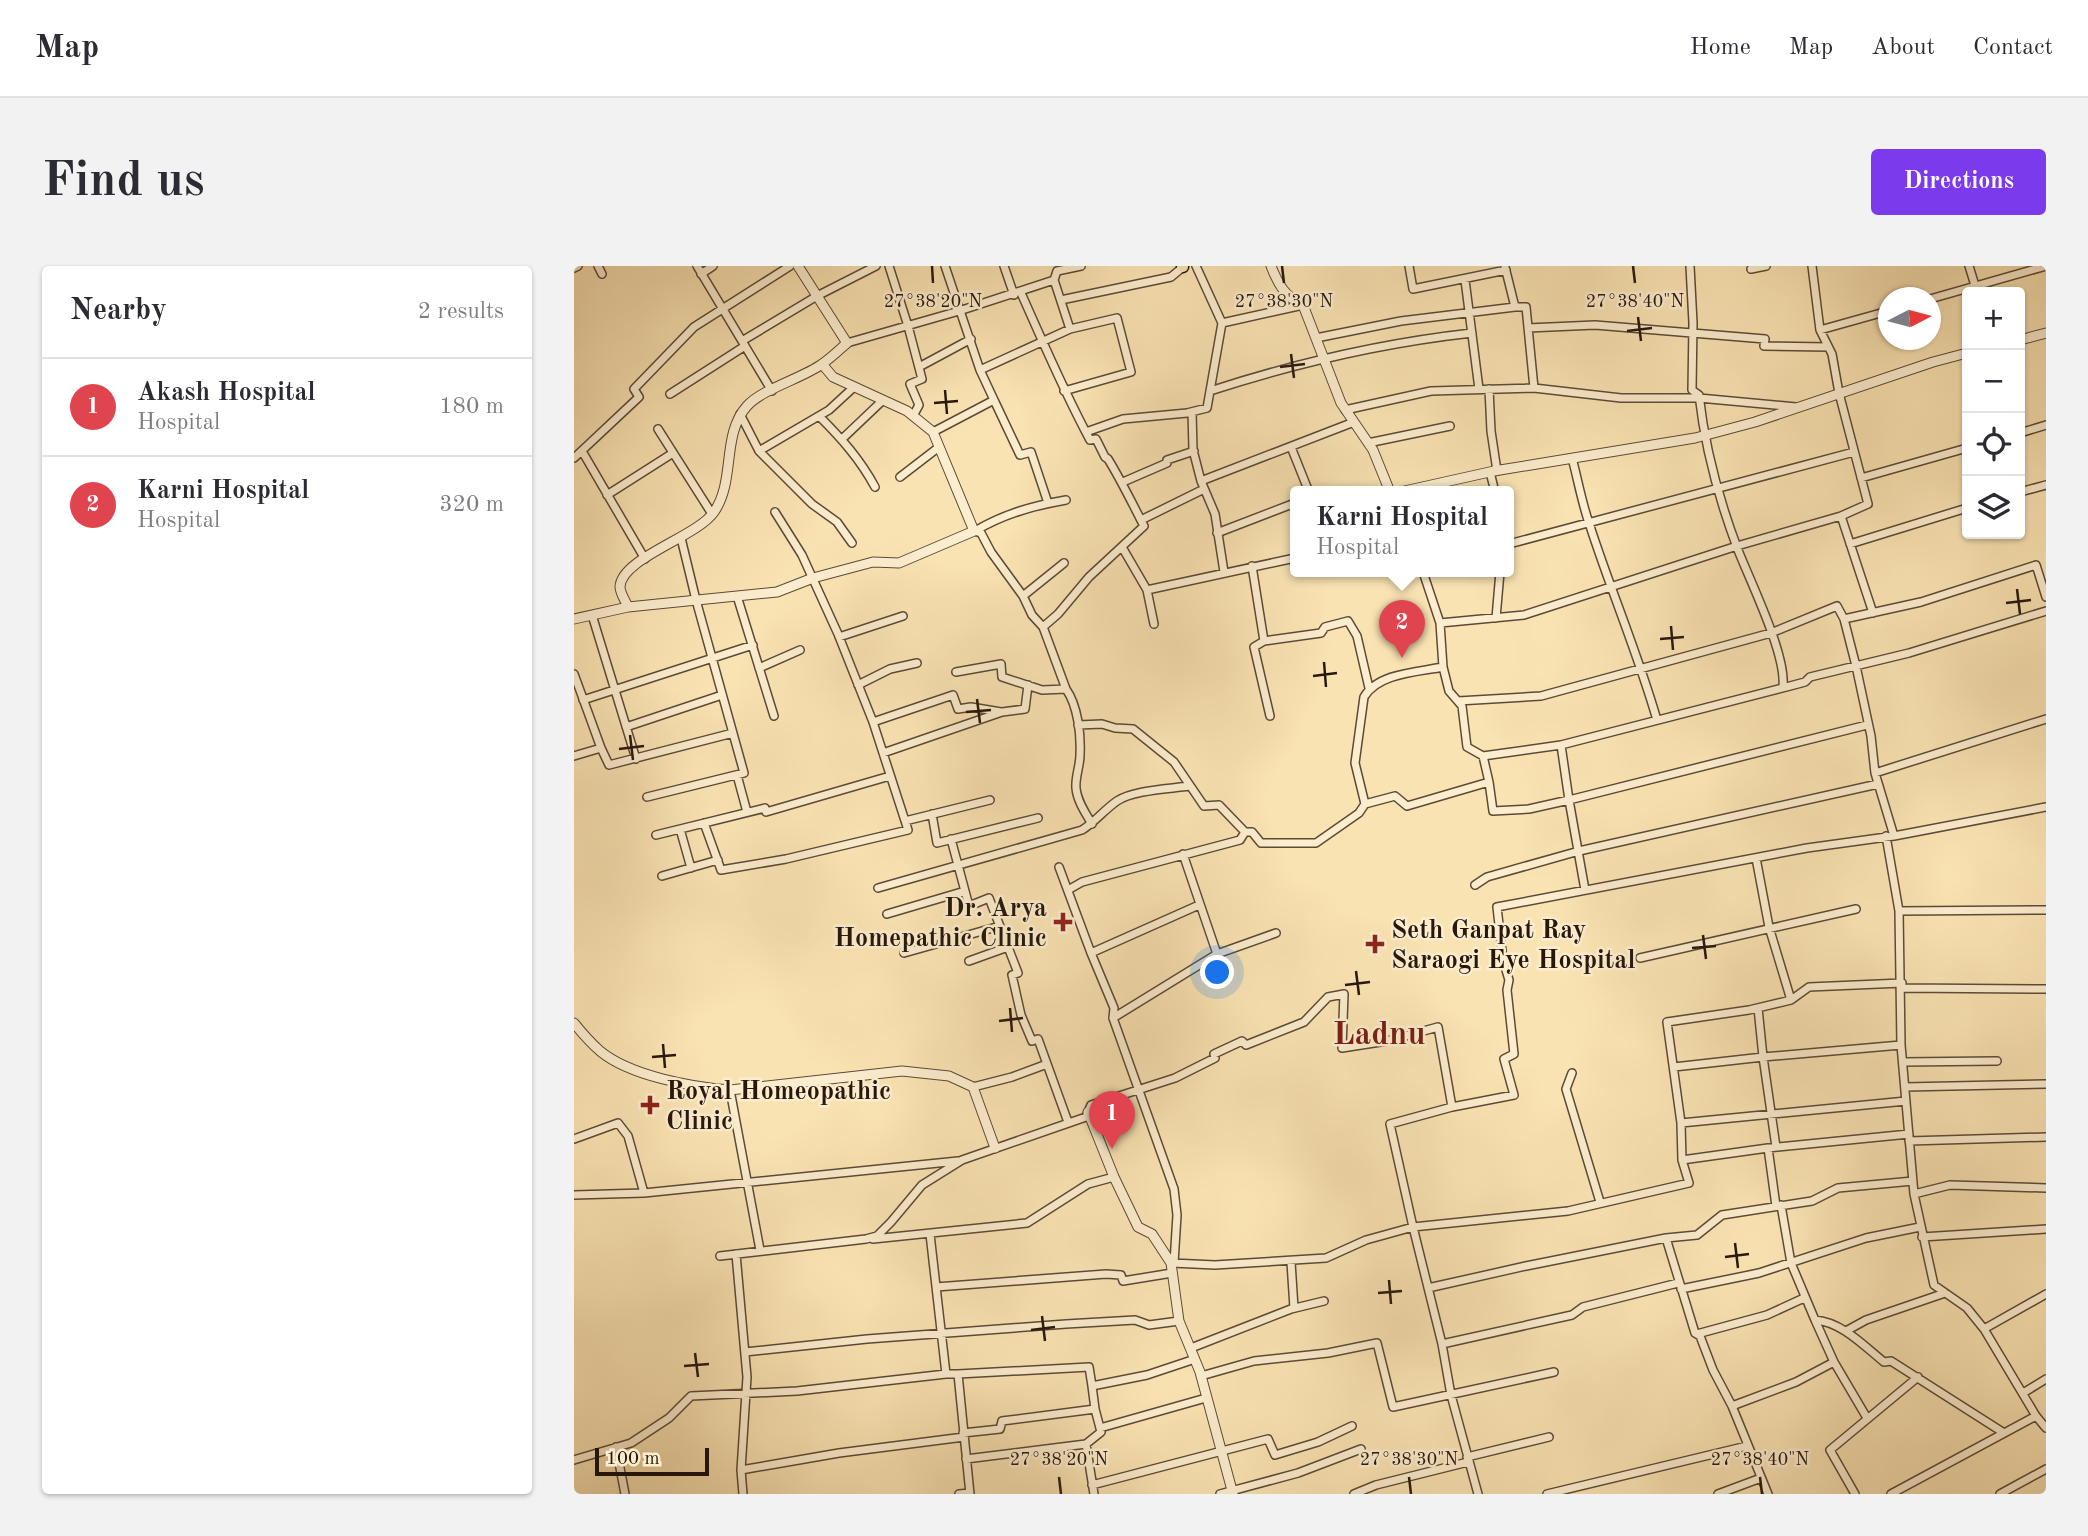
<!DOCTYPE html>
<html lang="en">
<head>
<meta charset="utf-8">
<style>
  :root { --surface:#fff; --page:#f2f2f3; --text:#2b2b33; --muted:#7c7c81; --line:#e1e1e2; --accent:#7c3aed }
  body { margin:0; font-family:"Old Standard TT",serif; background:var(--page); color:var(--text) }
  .controls { position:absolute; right:21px; top:21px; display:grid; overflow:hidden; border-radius:7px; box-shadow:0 2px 5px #0004 }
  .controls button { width:63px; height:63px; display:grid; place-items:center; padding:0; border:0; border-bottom:2px solid var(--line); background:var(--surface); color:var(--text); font:35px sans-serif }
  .compass { position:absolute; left:1304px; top:21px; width:63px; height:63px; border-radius:50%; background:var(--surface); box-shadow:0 2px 5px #0004; rotate:84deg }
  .scale { position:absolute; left:21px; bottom:18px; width:114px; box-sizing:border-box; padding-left:7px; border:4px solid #28170d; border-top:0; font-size:19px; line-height:24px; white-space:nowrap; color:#28170d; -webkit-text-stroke:5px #fcedce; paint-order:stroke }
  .you { position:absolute; left:644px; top:707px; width:24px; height:24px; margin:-18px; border:5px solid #fff; border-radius:50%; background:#1a73e8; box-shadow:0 0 0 10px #1a73e833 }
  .badge { display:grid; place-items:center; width:46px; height:46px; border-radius:50%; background:var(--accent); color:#fff; font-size:23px; font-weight:700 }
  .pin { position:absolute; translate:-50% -58px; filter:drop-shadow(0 2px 4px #0008) }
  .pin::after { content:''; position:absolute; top:37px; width:24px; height:21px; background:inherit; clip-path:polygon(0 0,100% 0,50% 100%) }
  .popup { position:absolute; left:716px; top:220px; width:224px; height:91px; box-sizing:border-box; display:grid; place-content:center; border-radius:7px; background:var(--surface); filter:drop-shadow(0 2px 5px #0005); font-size:23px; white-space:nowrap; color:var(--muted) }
  .popup b { font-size:26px; color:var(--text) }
  .popup::after { content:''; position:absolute; left:50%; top:100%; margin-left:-14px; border:14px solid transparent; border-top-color:var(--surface) }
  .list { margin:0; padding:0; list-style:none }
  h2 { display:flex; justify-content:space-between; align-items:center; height:91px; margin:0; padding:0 28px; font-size:30px }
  h2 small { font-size:23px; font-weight:400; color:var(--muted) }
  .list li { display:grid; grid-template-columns:46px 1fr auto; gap:21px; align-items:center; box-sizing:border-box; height:98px; padding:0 28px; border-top:2px solid var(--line) }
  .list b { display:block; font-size:26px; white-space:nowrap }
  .list p { margin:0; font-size:23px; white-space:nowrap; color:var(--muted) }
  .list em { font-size:23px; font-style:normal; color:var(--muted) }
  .icon { flex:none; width:38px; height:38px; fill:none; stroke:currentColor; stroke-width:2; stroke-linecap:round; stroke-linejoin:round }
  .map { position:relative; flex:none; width:1472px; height:1228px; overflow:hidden; border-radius:7px }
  header { display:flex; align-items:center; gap:42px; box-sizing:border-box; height:98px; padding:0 35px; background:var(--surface); border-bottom:2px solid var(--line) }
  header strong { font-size:33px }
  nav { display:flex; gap:38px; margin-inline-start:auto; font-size:24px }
  .intro { display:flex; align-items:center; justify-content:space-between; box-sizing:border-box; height:168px; padding:0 42px }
  h1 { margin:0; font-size:49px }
  .button { padding:18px 32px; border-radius:7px; background:var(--accent); color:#fff; font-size:24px; font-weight:700 }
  main { display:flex; gap:42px; padding:0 42px }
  aside { flex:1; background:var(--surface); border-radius:7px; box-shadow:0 2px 5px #0004 }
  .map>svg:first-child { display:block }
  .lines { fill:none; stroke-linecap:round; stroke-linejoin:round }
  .minor-casing { stroke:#5c4a36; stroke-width:10 }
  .tertiary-casing { stroke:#5c4a36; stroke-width:11 }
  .primary-casing { stroke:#28170d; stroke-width:13 }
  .minor { stroke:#fcedce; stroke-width:7 }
  .tertiary { stroke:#fcedce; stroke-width:9 }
  .primary { stroke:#fae3b3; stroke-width:10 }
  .ticks { fill:none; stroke:#28170d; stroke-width:2.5 }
  .poi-dot { fill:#8f2418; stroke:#fcedce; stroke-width:2.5 }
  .labels { text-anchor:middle; stroke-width:5; stroke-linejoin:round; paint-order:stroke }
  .poi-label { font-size:26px; font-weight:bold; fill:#28170d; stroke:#fcedce; text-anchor:start }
  .district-label { font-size:33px; font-weight:bold; fill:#7a1f14; stroke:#fcedce }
  .ticks-label { font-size:18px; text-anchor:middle; fill:#28170d; stroke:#fcedce; stroke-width:5; stroke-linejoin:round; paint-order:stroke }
</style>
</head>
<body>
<header>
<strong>Map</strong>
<nav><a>Home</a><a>Map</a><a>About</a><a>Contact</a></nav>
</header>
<div class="intro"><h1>Find us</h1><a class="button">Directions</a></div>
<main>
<aside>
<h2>Nearby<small>2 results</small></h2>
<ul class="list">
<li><span class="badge" style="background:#e0444e">1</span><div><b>Akash Hospital</b><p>Hospital</p></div><em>180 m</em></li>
<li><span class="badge" style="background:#e0444e">2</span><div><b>Karni Hospital</b><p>Hospital</p></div><em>320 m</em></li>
</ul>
</aside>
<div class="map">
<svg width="1472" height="1228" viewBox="0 0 1472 1228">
  <rect width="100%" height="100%" fill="#fae3b3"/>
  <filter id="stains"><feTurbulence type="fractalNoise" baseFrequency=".00286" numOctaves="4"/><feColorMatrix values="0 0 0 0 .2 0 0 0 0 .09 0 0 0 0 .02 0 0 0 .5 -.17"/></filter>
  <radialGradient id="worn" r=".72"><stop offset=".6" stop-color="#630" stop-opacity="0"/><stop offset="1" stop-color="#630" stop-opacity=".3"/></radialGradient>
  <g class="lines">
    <defs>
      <path id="minor" d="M24 0 28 8
        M123 0 198 125
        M315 0 334 60 348 113 336 118 345 139 339 150
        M430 0 440 29
        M835 0 839 23 932 4
        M1116 0 1119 57 1118 124 1125 129C1131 182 1145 234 1164 284 1177 317 1212 388 1209 420
        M1238 0 1246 64 1258 88 1265 127 1294 238 1267 250 1299 347
        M1395 0 1403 26
        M931 1 941 41
        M0 2 4 0
        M1177 3 1192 0
        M127 8 139 0
        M891 14 905 123
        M447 27C469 76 490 126 516 174L522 173 531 191 534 193C547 214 558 237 570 260L515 311 484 348 469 361
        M1356 33 1472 0
        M487 34 597 11 609 1
        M648 57 729 39
        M954 62 1021 59 1191 73 1190 80 1254 81
        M1246 64 1314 45
        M742 72 827 55 941 41H952L960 122
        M168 75 243 30 302 0
        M273 77 385 45 480 14 483 5 507 0
        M345 101 397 73
        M406 104 496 63 480 14
        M915 123 917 165 923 205
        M490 125 557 106 543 52 496 63
        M636 125C722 97 808 77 898 67
        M96 128 171 80
        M420 134 446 189 457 186 474 237
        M771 144 857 125 960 122 1047 132H1125L1222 141
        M618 146 619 184 627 215 641 248 650 306
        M166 148 185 185 238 238 263 256 278 277
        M245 150C267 172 286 193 301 221
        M84 163 138 248
        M359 166 420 134 406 104 371 0
        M512 166 549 153 613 147 633 142 648 57 622 0
        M1446 167 1472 159
        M268 173 308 135
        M794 177 876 160
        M717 181 735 226
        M8 185 71 293
        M185 185 255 144 280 121
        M0 192 65 131 60 123 120 61 216 0
        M998 192C1004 214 1008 238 1016 260 1037 325 1064 388 1083 454
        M916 206 921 226
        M326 211 365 181
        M1287 212 1393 182
        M627 215 780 156
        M549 216 593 197V194L620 185
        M1446 226 1472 219
        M33 229 99 187
        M567 254 630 223
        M400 265 407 267 417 286 449 330 458 349 469 361 492 423C504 440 507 469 506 489 506 500 501 511 502 522 503 535 512 548 518 558
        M401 265C430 248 458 240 492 234
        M643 267 721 237
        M935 278 1280 186
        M1276 278 1393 242
        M548 281 573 324 580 358
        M678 300 690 375 680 381 696 450
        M849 306 866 357 869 401 875 425 888 440 893 481 909 490 915 516 919 545 955 543 995 534 1011 624
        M573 324 721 292
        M163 330 200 450
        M449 330 490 297
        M18 349 62 493
        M922 352 926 306
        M1270 353 1347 336 1462 299 1472 331
        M866 357 950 349 1163 280 1267 250
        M265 371 329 350
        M690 375 747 367 751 361 774 355 783 370 795 422
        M185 402 226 384
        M382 406 427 398 428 411 468 424 492 423
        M0 408 27 482 0 490
        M284 419 316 403 343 397
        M9 434 179 379
        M884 435 967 430 1197 367 1263 340 1270 353 1282 400 1297 470 1301 507 1320 570
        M299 456 379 429 384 443 397 441 427 446
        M504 459 528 458 541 462 559 463 600 496 630 540 645 539 671 566H678L687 577H742L785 547 791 538 821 530 833 540 915 516
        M1293 459 995 534 987 479 1216 420 1231 416 1236 411 1335 387 1472 345
        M52 461 148 429
        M27 482 35 499 159 467
        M309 487 428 446 451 443 454 419
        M909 490 987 479
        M1301 507 1472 453
        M163 509 173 546
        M73 531 170 507 122 334 107 272
        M791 538 781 497 790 431C804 407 844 406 869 401
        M358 548 363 577 464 552
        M331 555 416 534
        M130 557 147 604 212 593 334 564 299 456 264 368 228 289 201 246
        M106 563 117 602
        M82 569 191 542 192 546 316 510
        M1312 570 1325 645 1327 779 1340 928 1360 1019 1393 1042 1410 1063 1462 1150 1472 1162
        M377 573 395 640 415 632 444 707 438 709 447 749 458 775 464 773 494 856
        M609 588 643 688
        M1182 592 1195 661 1217 734
        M485 601 517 687 540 742 539 752 600 923 603 949 600 997
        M88 610 144 594
        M901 619 913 611 1005 585 1304 518
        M304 622 508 564C521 556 530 544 543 535 559 524 595 523 615 520
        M494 624 508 616 666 574 671 566
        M1325 645 1472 644
        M313 648 391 625
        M330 687 426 660
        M517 687 625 639
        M1066 692 1282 643
        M395 695 434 681
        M1328 722 1472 723
        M1184 742 1189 791 1202 881
        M539 752 643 688 702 667
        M1329 796 1423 795
        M1100 801 1189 791 1327 779
        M998 807 992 823 1026 936
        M399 821 438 811 473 798
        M1331 821 1472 818
        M156 824 186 984
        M878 841 816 858 839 961 994 945 1115 917 1108 894 1194 882 1335 868
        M1107 857 1332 835
        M0 873 44 857 54 870 70 927
        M1335 875 1472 871
        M1194 882 1202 940
        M1108 894 1107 857 1093 756 1175 744 1217 734 1235 721 1328 717
        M1340 928 1376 919 1472 922
        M0 929 70 927 384 895
        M1207 939 1217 997 1241 1054C1268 1056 1290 1080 1310 1096L1317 1095 1430 1167
        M356 968 372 1108H384L396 1228
        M1348 971 1472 963
        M299 973 453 957 514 918 540 911
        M162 988 173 1111 167 1204 169 1228
        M146 990 292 973 303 970 317 956 348 919 388 894 512 851 517 839 601 812 641 792 640 788 668 775 672 779 730 756 754 731 770 728 768 782 813 775 864 761 878 841 940 829 930 793 940 788 933 724 935 714 929 694 923 641 1233 582 1320 570 1472 541
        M717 996 720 1042
        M598 997 641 999 752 992 792 974 839 961 868 1078
        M362 1021 532 1008 547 1009 549 1015 598 1007
        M854 1022 952 1000 1092 972
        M1107 1023 1185 1007 1292 972 1346 961
        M1241 1054 1260 1096 1293 1152
        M1410 1063 1472 1028
        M1272 1065 1292 1054 1371 1027
        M1123 1068 1193 1049 1230 1032
        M617 1082 717 1043 750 1035
        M171 1086 293 1073 492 1058 561 1054 575 1059 605 1055
        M384 1108 515 1101 518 1120 573 1109 621 1093
        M627 1110 680 1095 754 1087 803 1077 819 1141 980 1106
        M1449 1127 1472 1113
        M1158 1140 1222 1116 1260 1096
        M526 1162 632 1132
        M389 1167 426 1163 428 1155 521 1143 518 1120
        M512 1178 520 1228
        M42 1181 51 1228
        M893 1191 975 1171
        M392 1193 512 1178 527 1166 521 1143
        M0 1194 57 1177 95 1152 117 1130 223 1125 372 1108
        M167 1204 265 1187 390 1171
        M518 1219 694 1173 701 1189 744 1176 778 1160
        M385 1228 396 1227
        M646 1228 724 1207 787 1183
        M780 1228 802 1219 894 1196
        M904 1228 877 1129 868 1078 998 1049 1009 1041 1104 1017
        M973 1228 1173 1180
        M1144 1228 1187 1212
        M1194 1228 1158 1140 1139 1104 1126 1070 1121 1067 1092 972 1123 969 1148 949 1238 935 1264 922 1339 915
        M1281 1228 1256 1184 1344 1111
        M1317 1228 1462 1150
        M1426 1228 1472 1203"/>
      <path id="tertiary" d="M697 0C704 18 711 31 729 39L767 137 799 184 816 226
        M1446 74 1472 67
        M826 226 920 205 1121 172 1181 156 1359 96 1393 87
        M54 341C52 336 46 327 46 321 47 292 123 271 140 246 162 214 147 169 173 140 188 123 229 112 248 98 257 92 265 84 273 77L224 0
        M0 353 54 341 203 326 239 312 299 296 325 297 400 265 359 166 333 145 259 111 248 98
        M0 757C8 767 17 777 26 785 56 810 118 821 156 824L328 805 375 810 399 821 421 882
        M514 846 540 911 564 961 578 968 597 997 605 1055 626 1106 659 1228"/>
      <path id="primary" d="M608 0 609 1"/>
    </defs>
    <!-- minor casing -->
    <use href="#minor" class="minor-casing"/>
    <!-- tertiary casing -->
    <use href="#tertiary" class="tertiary-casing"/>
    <!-- primary casing -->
    <use href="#primary" class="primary-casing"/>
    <!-- minor -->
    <use href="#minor" class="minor"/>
    <!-- tertiary -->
    <use href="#tertiary" class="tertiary"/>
    <!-- primary -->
    <use href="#primary" class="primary"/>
  </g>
  <!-- ticks -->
  <path class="ticks" d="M358 0 359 17M708 0 710 17M1059 0 1061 17M1064 51 1067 75M1053 65 1078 62M717 88 720 112M706 101 731 98M371 124 373 148M360 137 384 135M1443 323 1446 348M1432 337 1457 334M1097 360 1099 384M1086 373 1110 371M750 396 752 421M739 410 763 407M403 433 406 457M392 446 417 444M56 469 59 494M45 483 70 480M1129 669 1132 693M1118 682 1142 680M782 705 785 729M771 719 796 716M436 742 438 766M425 755 449 752M89 778 91 802M78 791 102 789M1161 977 1164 1002M1151 991 1175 988M815 1014 817 1038M804 1027 828 1025M468 1050 471 1075M457 1064 481 1061M121 1087 124 1111M110 1100 135 1098M485 1211 487 1228M835 1211 837 1228M1186 1211 1188 1228"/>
  <!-- markers -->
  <g class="poi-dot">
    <path d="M485.5 645.5h7v7h7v7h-7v7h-7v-7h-7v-7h7z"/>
    <path d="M797.5 667.5h7v7h7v7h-7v7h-7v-7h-7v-7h7z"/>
    <path d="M72.5 828.5h7v7h7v7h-7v7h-7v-7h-7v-7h7z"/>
  </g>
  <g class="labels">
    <!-- poi labels -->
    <g class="poi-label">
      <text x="473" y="650" text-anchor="end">Dr. Arya<tspan x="473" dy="30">Homepathic Clinic</tspan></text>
      <text x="817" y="672">Seth Ganpat Ray<tspan x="817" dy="30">Saraogi Eye Hospital</tspan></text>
      <text x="92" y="833">Royal Homeopathic<tspan x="92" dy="30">Clinic</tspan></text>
    </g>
    <!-- district labels -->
    <g class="district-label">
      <text x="805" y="778">Ladnu</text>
    </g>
  </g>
  <g class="ticks-label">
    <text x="359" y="41">27°38'20"N</text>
    <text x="710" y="41">27°38'30"N</text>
    <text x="1061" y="41">27°38'40"N</text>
    <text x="485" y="1199">27°38'20"N</text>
    <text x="835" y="1199">27°38'30"N</text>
    <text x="1186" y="1199">27°38'40"N</text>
  </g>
  <rect width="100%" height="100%" filter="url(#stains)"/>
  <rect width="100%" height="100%" fill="url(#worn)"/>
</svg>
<div class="controls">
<button>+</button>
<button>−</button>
<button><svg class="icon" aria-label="locate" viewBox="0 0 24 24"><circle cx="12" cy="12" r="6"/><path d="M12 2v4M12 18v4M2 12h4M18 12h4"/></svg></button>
<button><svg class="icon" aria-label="layers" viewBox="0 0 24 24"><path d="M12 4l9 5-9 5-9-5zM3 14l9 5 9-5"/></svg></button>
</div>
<svg class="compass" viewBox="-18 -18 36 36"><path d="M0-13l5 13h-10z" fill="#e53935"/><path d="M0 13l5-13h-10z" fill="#7c7c81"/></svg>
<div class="scale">100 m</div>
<div class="you"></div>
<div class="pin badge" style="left:538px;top:883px;background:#e0444e">1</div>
<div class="pin badge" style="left:828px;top:392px;background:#e0444e">2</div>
<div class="popup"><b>Karni Hospital</b>Hospital</div>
</div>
</main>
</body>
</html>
